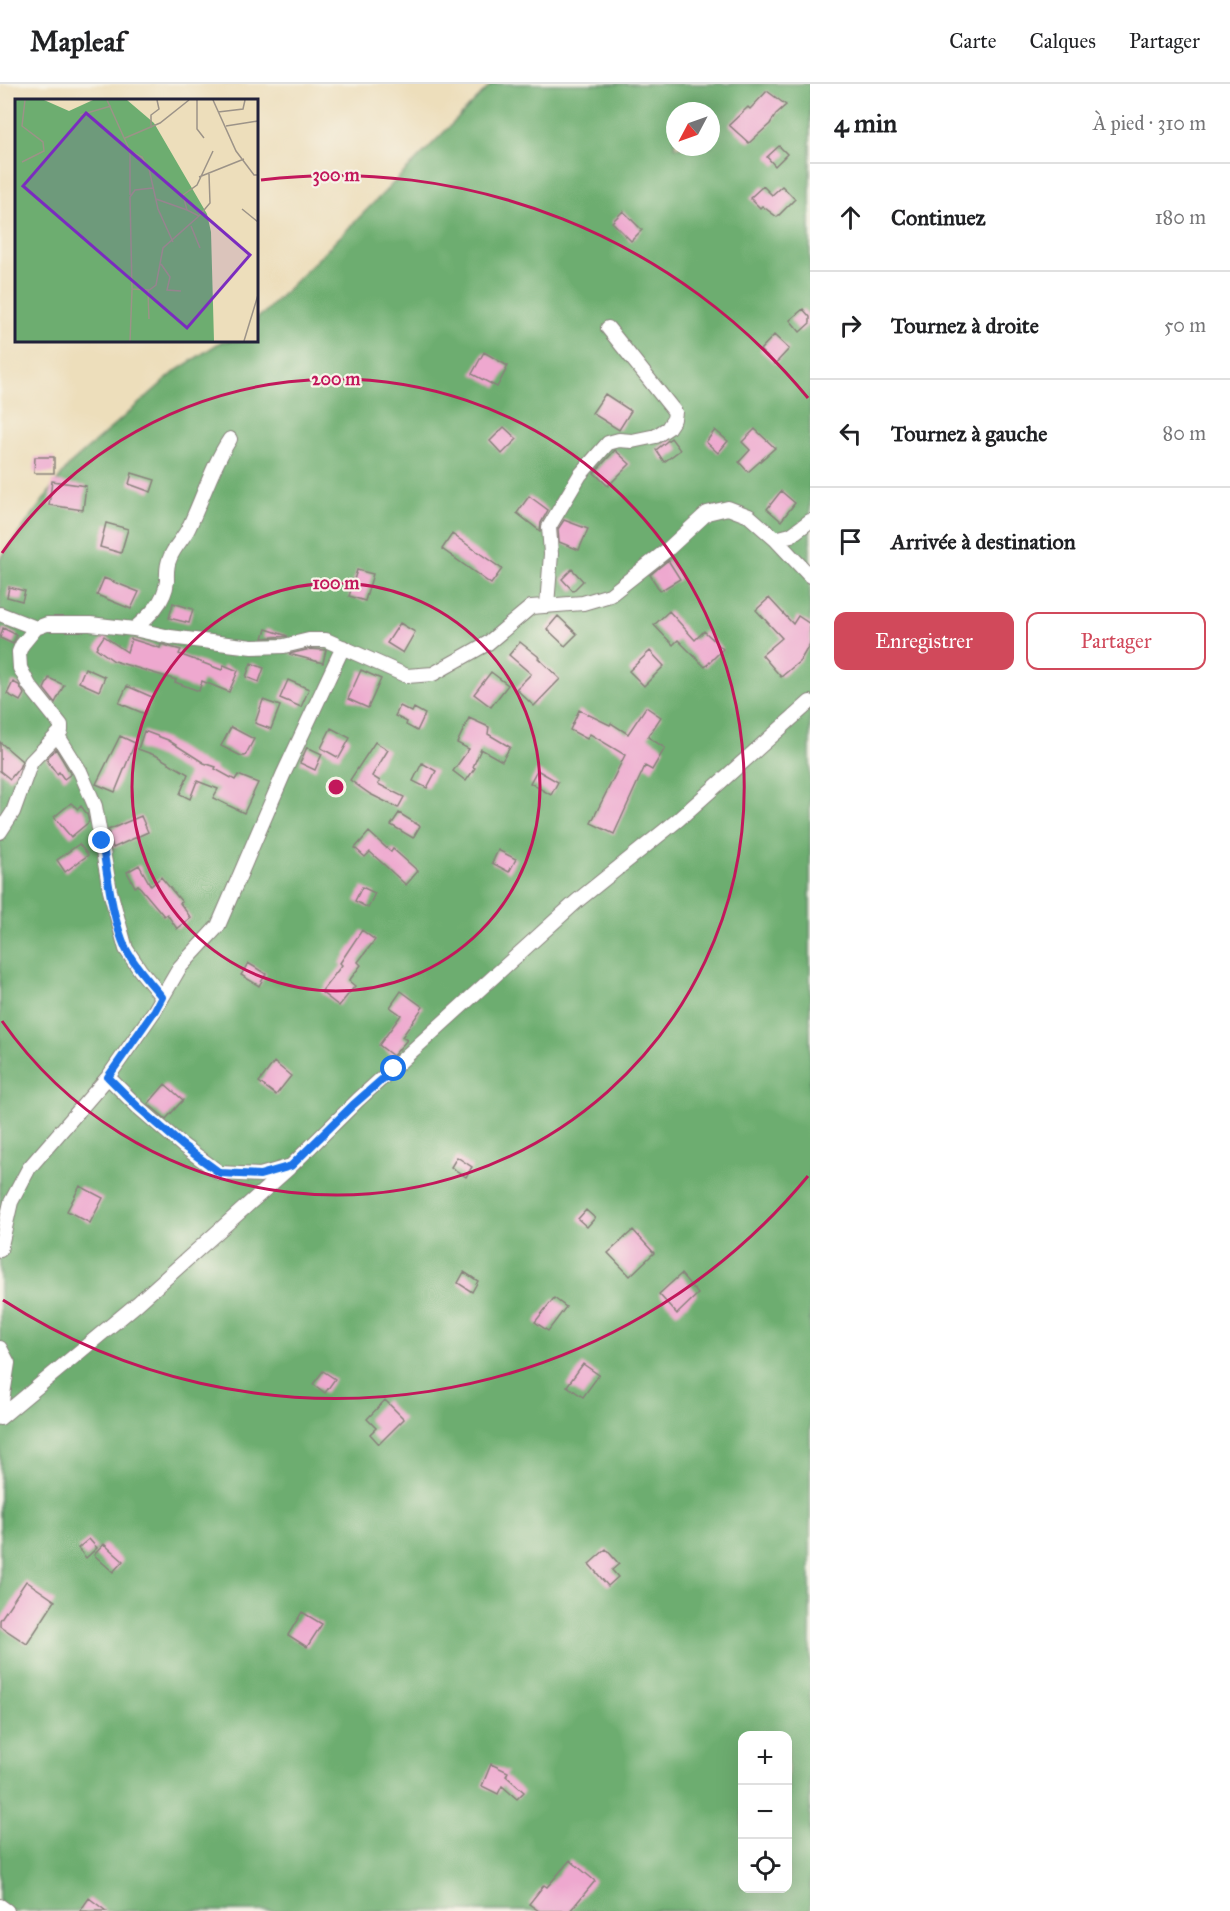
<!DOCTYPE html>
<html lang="fr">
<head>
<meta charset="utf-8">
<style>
  :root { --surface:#fff; --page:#f2f2f2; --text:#202124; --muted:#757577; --line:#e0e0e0; --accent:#d1495b }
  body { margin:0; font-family:"IM FELL Great Primer",serif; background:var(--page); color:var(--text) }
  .controls { position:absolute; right:18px; bottom:18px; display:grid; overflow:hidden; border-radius:12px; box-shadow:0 6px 24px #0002 }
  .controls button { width:54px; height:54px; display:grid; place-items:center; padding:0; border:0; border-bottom:2px solid var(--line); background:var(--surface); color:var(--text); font:30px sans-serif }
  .compass { position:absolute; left:666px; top:18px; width:54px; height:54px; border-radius:50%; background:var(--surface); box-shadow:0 6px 24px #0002; rotate:229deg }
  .stop { position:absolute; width:18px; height:18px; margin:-14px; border:4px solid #1a73e8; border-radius:50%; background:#fff }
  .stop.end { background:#1a73e8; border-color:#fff; box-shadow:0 2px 6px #0008 }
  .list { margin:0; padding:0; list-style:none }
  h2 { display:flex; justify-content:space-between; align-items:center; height:78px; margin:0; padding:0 24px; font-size:26px }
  h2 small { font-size:20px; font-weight:400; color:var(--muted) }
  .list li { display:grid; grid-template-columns:39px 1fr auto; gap:18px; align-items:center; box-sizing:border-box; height:108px; padding:0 24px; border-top:2px solid var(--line) }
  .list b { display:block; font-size:22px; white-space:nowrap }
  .list em { font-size:20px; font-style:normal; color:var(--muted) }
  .actions { display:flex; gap:12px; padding:18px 24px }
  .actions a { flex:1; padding:14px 0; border:2px solid var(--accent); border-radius:12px; text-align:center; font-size:21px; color:var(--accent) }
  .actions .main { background:var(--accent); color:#fff }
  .icon { flex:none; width:33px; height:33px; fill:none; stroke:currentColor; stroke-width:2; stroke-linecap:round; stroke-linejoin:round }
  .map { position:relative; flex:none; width:810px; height:1827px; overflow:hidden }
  header { display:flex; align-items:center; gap:36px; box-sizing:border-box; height:84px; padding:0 30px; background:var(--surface); border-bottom:2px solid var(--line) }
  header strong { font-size:28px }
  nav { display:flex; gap:33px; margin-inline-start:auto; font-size:21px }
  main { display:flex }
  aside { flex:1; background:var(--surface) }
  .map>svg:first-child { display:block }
  .forest { fill:#6dad70; stroke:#486856; stroke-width:1.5; fill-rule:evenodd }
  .building { fill:#eea8cf }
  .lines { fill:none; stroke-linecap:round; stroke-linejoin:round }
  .street-casing { stroke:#88807b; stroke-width:16 }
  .street { stroke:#fff; stroke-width:14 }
  .route { stroke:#1a73e8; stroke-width:8 }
  .ring { fill:none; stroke:#c2185b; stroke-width:3 }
  .inset-road { fill:none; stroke:#9c9388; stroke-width:1.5 }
  .view { fill:#7b2cbf; fill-opacity:0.15; stroke:#7b2cbf; stroke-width:3 }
  .inset-edge { fill:none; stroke:#22223b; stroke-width:3 }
  .centre { fill:#c2185b; stroke:#f7f3e8; stroke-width:3 }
  .ring-label { font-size:18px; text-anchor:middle; font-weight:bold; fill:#c2185b; stroke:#f7f3e8; stroke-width:4.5; stroke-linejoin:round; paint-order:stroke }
</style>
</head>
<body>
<header>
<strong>Mapleaf</strong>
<nav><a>Carte</a><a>Calques</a><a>Partager</a></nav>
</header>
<main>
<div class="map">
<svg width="810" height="1827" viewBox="0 0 810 1827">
  <rect width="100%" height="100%" fill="#f7f3e8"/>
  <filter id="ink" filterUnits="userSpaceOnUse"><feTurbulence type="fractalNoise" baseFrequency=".0167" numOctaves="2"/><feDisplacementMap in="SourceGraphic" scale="12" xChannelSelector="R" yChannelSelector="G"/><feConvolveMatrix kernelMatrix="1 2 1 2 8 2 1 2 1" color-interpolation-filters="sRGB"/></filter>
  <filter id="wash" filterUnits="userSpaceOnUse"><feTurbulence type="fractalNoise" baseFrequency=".008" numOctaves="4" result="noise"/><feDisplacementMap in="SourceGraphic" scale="24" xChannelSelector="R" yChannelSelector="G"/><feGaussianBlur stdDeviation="1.35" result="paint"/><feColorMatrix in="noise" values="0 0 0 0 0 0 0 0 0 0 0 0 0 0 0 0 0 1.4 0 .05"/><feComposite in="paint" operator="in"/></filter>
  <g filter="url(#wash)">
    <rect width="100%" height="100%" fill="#eddebb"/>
    <!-- forest -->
    <path class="forest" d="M492 0H810V1827H0V475L69 381 177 286 222 257 256 256 257 234 264 229ZM675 27H711V63H675ZM742 1652H788V1804H742Z"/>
    <g id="blocks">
      <!-- building -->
      <path class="building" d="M767 7 786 21 776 30 770 40 749 59 729 41 748 23 750 25Z
        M779 62 787 70 775 82 767 73Z
        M763 102 772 111 782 102 795 115 777 133 762 122 760 124 750 114Z
        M623 127 642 146 631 157 612 138Z
        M803 225 810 233V239L800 248 790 236Z
        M774 251 789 265 775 280 760 266Z
        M484 268 508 282 497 303 472 290Z
        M605 310 631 327 619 346 592 329Z
        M504 343 517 355 502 370 490 357Z
        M755 345 775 364 748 388 739 378 750 366 742 358Z
        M715 346 728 357 718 369 706 358Z
        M671 354 680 366 664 378 656 366Z
        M615 366 630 380 608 402 594 389Z
        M35 373H54V389H34Z
        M132 389 155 396 151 408 129 400Z
        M52 397 86 402 83 426 49 421Z
        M781 407 795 419 781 437 767 425Z
        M529 412 548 426 541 439 540 447 517 429Z
        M564 436 588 445 579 466 559 458 558 445Z
        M106 439 128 445 121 469 100 463Z
        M452 450 502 485 491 500 442 465Z
        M668 476 680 495 660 507 650 491Z
        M572 485 583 497 573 507 562 495Z
        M357 486 373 490 365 517 349 512Z
        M104 494 139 508 131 525 97 511Z
        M9 503 25 507 22 517 7 513Z
        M769 514 793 540 798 532 810 540V560L800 577 781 593 762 571 782 554 756 526Z
        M173 519 193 525 189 539 169 534Z
        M669 527 695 556 704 547 723 565 705 583 678 556 673 561 654 541Z
        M558 532 577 550 565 562 547 545Z
        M400 539 415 548 403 569 387 559Z
        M3 544 17 551 13 560 0 554Z
        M266 545 288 552 263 554Z
        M104 552 127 568 131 555 160 564 161 560 181 566 179 570 222 586 224 581 238 587 229 608 202 597 199 607 175 598 176 596 114 577 96 564Z
        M520 558 539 573 538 574 560 595 534 622 516 605 531 590 509 571Z
        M310 565 326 566 323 579 289 570Z
        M650 567 664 582 644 602 629 587Z
        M251 579 264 584 259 598 246 593Z
        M85 584 105 593 99 607 79 598Z
        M361 586 381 595 368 624 348 615Z
        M491 588 508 601 491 623 474 610Z
        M49 594 64 601 55 619 44 605Z
        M288 596 309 605 301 623 280 614Z
        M13 598 19 601 24 610 20 617 7 610Z
        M127 602 152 613 145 630 119 619Z
        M263 616 280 622 271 645 255 639Z
        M400 622 412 628 414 624 425 630 417 647 406 641 407 638 395 632Z
        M646 623 661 633 648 653 665 664 652 686 645 682 614 750 591 739 625 671 590 650 587 655 570 646 579 626 610 641 611 639 628 650Z
        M469 634 489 643 488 650 510 663 502 677 481 665 473 683 475 684 466 697 453 687 469 665 457 659Z
        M231 643 254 655 245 672H241L221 662Z
        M331 644 350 654 339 674 321 664Z
        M144 647 168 656 204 679 216 683 215 685 235 696 238 691 258 699 244 729 213 714 218 705 197 697 190 715 180 710 188 690 157 672 138 665Z
        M120 652 135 659 115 708 96 700Z
        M0 658 22 677 19 684 10 695 0 687Z
        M375 658 388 666 372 692 380 697 378 700 404 713 398 724 370 710 350 696Z
        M307 663 322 670 315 686 300 679Z
        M56 665 71 690 64 695 59 688 57 690 46 675Z
        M422 679 436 687 427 704 413 697Z
        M537 686 558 698 551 711 530 699Z
        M71 719 78 725 81 722 87 730 89 738 71 753 54 733Z
        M399 729 420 742 413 754 391 741Z
        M141 732 148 748 113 764 108 746Z
        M369 748 391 768 393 765 418 787 406 801 370 768 365 773 355 764Z
        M79 760 88 771 65 788 57 776Z
        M498 766 516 775 509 788 492 779Z
        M139 781 151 802 161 793 182 818 180 819 191 834 177 845 167 830 164 832 138 801 135 803 127 788Z
        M362 803 375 809 368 824 355 817Z
        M362 846 375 856 358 878 361 881 349 897 355 902 339 922 321 908 342 881 340 879Z
        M248 879 266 890 259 902 241 891Z
        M401 907 423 923 402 953 407 956 393 972 379 961 401 931 390 923Z
        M274 978 291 992 276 1011 259 998Z
        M165 1000 183 1016 166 1035 148 1020Z
        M457 1073 472 1083 466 1093 451 1083Z
        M80 1102 103 1114 90 1139 67 1127Z
        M586 1126 595 1134 587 1143 578 1135Z
        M633 1146 654 1169 630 1192 608 1169Z
        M464 1188 478 1197 472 1208 458 1199Z
        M681 1190 698 1210 677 1230 659 1210Z
        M554 1214 566 1223 548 1247 535 1238Z
        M583 1280 599 1291 583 1313 567 1302Z
        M323 1287 335 1295 325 1309 313 1300Z
        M385 1316 404 1335 379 1360 370 1350 376 1344 367 1335Z
        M89 1455 97 1464 86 1474 78 1464Z
        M104 1460 123 1477 113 1488 94 1471Z
        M606 1465 619 1480 612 1486 618 1493 608 1502 589 1480Z
        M26 1497 55 1517 27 1560 0 1542V1536Z
        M302 1528 322 1540 307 1563 288 1551Z
        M491 1680 508 1688 506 1692 524 1708 517 1715 502 1702 498 1710 482 1702Z
        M570 1776 595 1797 570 1827H539L529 1820 544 1801 547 1803Z
        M89 1814 106 1827H80Z"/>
    </g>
  </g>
  <g filter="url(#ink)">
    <use href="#blocks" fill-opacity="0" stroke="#88807b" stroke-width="1.5"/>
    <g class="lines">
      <defs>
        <path id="street" d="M775 455 810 492
          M547 521 551 470 549 443 580 391 608 359 619 356 632 357 656 352 668 344 674 335 675 328 608 244
          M0 530 36 544
          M134 545C149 532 165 518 167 497 167 489 166 482 170 474 174 463 184 454 189 443 203 414 212 382 230 355
          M58 652 80 687 95 722 110 807 126 865 140 886 162 913
          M0 748 13 728 31 678 61 647V641L29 601 20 584 19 568 22 561 36 544 47 540H90L134 545 170 553 252 563 284 562 309 556H326L407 592 433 590 488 559 531 523 583 519 610 511 667 466 707 429 728 424 749 432 775 455 791 451 810 437
          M108 993 138 1023 182 1061 220 1089 260 1091 291 1082 358 1016 577 817 679 735 810 618
          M0 1166 11 1118 29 1084 108 993 155 926 180 883 218 842 283 691 343 563
          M0 1264 8 1279 0 1330
          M0 1334 137 1220 289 1084
          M0 1822 7 1827"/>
      </defs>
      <!-- street casing -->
      <use href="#street" class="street-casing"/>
      <!-- street -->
      <use href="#street" class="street"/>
    </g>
  </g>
  <g class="lines" filter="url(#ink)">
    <!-- route -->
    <path class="route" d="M102 757C108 792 111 832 126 865 135 883 150 898 162 913L155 926 108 993 138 1023 182 1061 220 1089 260 1091 291 1082 353 1021 394 985"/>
  </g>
  <!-- distance rings -->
  <g class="ring">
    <circle cx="336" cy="703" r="204"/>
    <path d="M2 469A408 408 0 1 1 2 937"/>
    <path d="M808 1092A612 612 0 0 1 3 1216M261 96A612 612 0 0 1 808 314"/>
  </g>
  <!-- overview -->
  <g transform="translate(15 15)">
    <rect width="243" height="243" fill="#eddebb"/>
    <path d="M0 1H29L54 12 78 1H112L139 24 192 115 196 133 199 242H0Z" fill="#6dad70"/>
    <path class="inset-road" d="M92 1 115 52 127 58 134 70 143 110 158 143M182 1V30L189 39M198 1 221 52 239 76H243M203 13 228 10 230 1M65 16 96 7M211 27 243 22M136 29V16L144 10 142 1M110 39 145 24 174 1M7 63 29 52 28 43 7 27 10 1M184 78 229 60M115 96V53M141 100 172 111M227 110 243 123M184 117 195 104 194 75M176 127 185 149M146 165 155 178 152 191 166 192M134 191 117 190 115 98 120 91 138 89M134 220 133 192 141 186 148 149 184 117 172 111 168 96 182 86 198 52M115 242 117 191M229 242 243 196"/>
    <path class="view" d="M71 14 235 156 172 229 8 87Z"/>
    <rect width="243" height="243" class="inset-edge"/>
  </g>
  <circle cx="336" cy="703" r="9" class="centre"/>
  <g class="ring-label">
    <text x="336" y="97">300 m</text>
    <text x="336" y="301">200 m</text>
    <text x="336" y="505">100 m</text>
  </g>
</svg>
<div class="controls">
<button>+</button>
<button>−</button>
<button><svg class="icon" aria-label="locate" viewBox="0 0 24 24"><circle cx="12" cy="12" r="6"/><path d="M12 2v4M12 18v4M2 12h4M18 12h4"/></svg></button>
</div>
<svg class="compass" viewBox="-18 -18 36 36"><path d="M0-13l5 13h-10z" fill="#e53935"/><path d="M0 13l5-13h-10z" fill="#757577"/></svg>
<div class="stop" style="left:394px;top:985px"></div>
<div class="stop end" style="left:102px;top:757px"></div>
</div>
<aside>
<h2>4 min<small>À pied · 310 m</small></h2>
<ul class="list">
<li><svg class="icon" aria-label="ahead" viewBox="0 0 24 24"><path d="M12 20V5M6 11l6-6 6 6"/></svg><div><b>Continuez</b></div><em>180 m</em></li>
<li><svg class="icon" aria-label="right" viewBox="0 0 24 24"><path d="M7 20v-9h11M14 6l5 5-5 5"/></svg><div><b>Tournez à droite</b></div><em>50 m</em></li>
<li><svg class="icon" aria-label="left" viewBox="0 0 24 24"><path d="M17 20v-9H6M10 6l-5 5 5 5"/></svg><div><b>Tournez à gauche</b></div><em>80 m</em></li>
<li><svg class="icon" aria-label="arrive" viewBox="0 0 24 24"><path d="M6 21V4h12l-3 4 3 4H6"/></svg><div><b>Arrivée à destination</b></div></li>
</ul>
<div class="actions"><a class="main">Enregistrer</a><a>Partager</a></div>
</aside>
</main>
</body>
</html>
